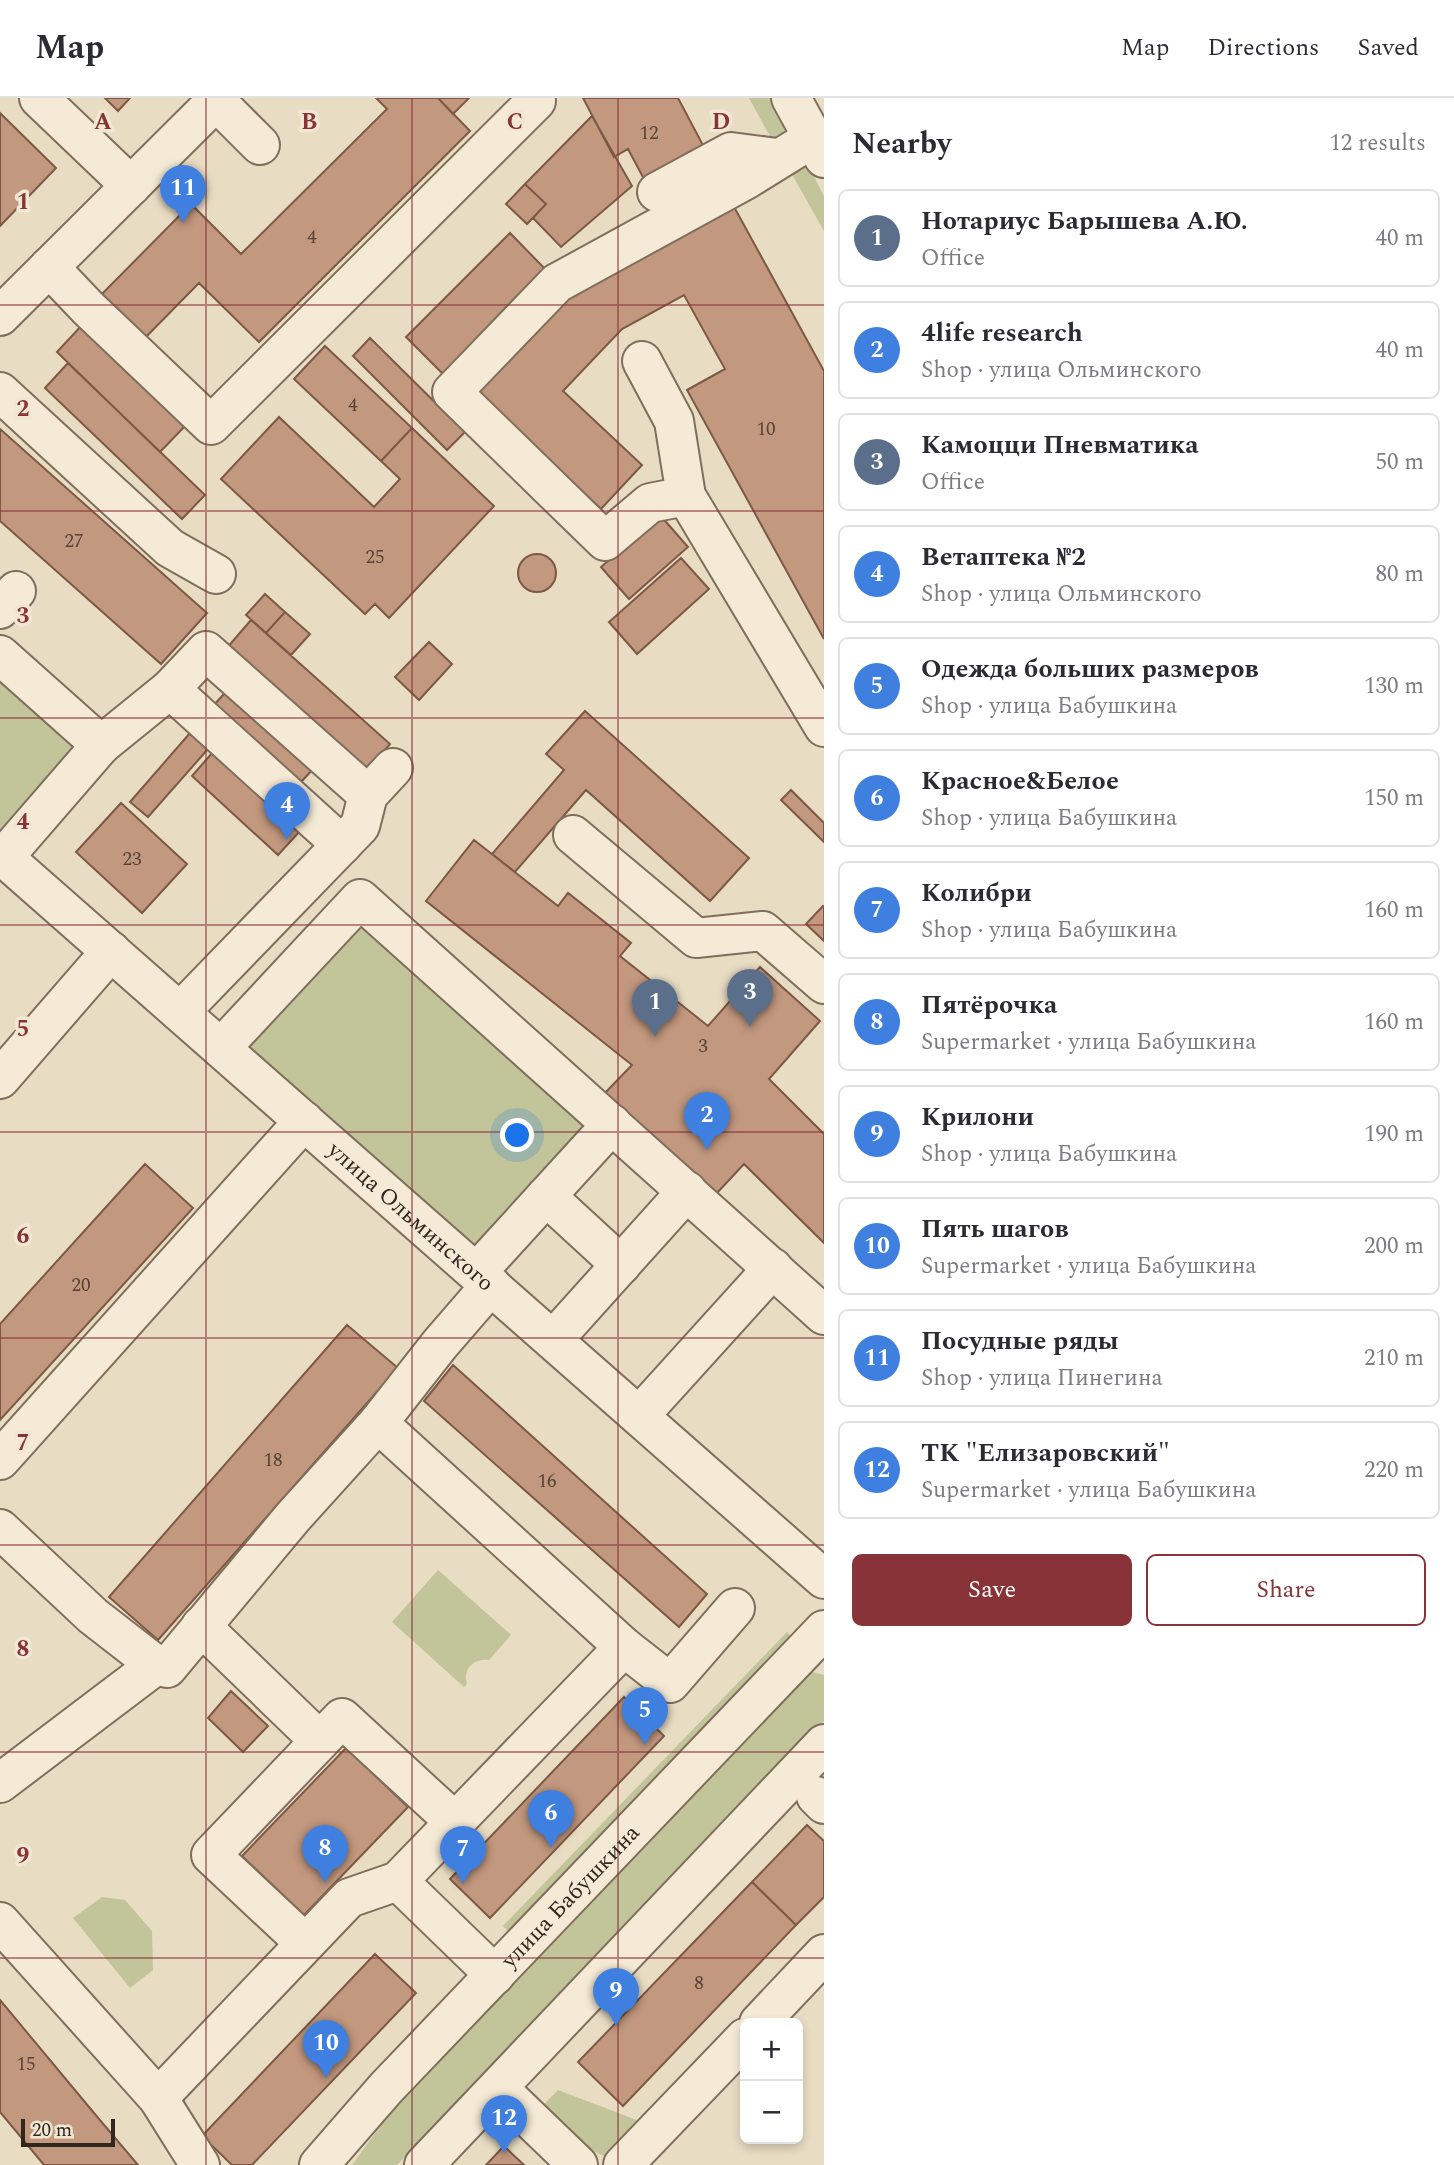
<!DOCTYPE html>
<html lang="en">
<head>
<meta charset="utf-8">
<style>
  :root { --surface:#fff; --page:#f7f7f7; --text:#2b2b33; --muted:#7c7c81; --line:#e1e1e2; --accent:#883337 }
  body { margin:0; font-family:Spectral,serif; background:var(--page); color:var(--text) }
  .controls { position:absolute; right:21px; bottom:21px; display:grid; overflow:hidden; border-radius:10px; box-shadow:0 4px 10px #0003 }
  .controls button { width:63px; height:63px; display:grid; place-items:center; padding:0; border:0; border-bottom:2px solid var(--line); background:var(--surface); color:var(--text); font:35px sans-serif }
  .scale { position:absolute; left:21px; bottom:18px; width:94px; box-sizing:border-box; padding-left:7px; border:4px solid #32271f; border-top:0; font-size:19px; line-height:24px; white-space:nowrap; color:#32271f; -webkit-text-stroke:5px #f1e7d2; paint-order:stroke }
  .you { position:absolute; left:518px; top:1038px; width:24px; height:24px; margin:-18px; border:5px solid #fff; border-radius:50%; background:#1a73e8; box-shadow:0 0 0 10px #1a73e833 }
  .badge { display:grid; place-items:center; width:46px; height:46px; border-radius:50%; background:var(--accent); color:#fff; font-size:23px; font-weight:700 }
  .pin { position:absolute; translate:-50% -58px; filter:drop-shadow(0 2px 4px #0008) }
  .pin::after { content:''; position:absolute; top:37px; width:24px; height:21px; background:inherit; clip-path:polygon(0 0,100% 0,50% 100%) }
  .list { margin:0; padding:0; list-style:none }
  h2 { display:flex; justify-content:space-between; align-items:center; height:91px; margin:0; padding:0 28px; font-size:30px }
  h2 small { font-size:23px; font-weight:400; color:var(--muted) }
  .list li { display:grid; grid-template-columns:46px 1fr auto; gap:21px; align-items:center; box-sizing:border-box; height:98px; margin:0 14px 14px; padding:0 14px; border:2px solid var(--line); border-radius:10px }
  .list b { display:block; font-size:26px; white-space:nowrap }
  .list p { margin:0; font-size:23px; white-space:nowrap; color:var(--muted) }
  .list em { font-size:23px; font-style:normal; color:var(--muted) }
  .actions { display:flex; gap:14px; padding:21px 28px }
  .actions a { flex:1; padding:16px 0; border:2px solid var(--accent); border-radius:10px; text-align:center; font-size:24px; color:var(--accent) }
  .actions .main { background:var(--accent); color:#fff }
  .map { position:relative; flex:none; width:824px; height:2067px; overflow:hidden }
  header { display:flex; align-items:center; gap:42px; box-sizing:border-box; height:98px; padding:0 35px; background:var(--surface); border-bottom:2px solid var(--line) }
  header strong { font-size:33px }
  nav { display:flex; gap:38px; margin-inline-start:auto; font-size:24px }
  main { display:flex }
  aside { flex:1; background:var(--surface) }
  .map>svg:first-child { display:block }
  .green { fill:#c1c599 }
  .building { fill:#c2987e; stroke:#7d5945; stroke-width:2 }
  .lines { fill:none; stroke-linecap:round; stroke-linejoin:round }
  .minor-casing { stroke:#806e5c; stroke-width:42 }
  .minor { stroke:#f4ead5; stroke-width:38 }
  .grid { fill:none; stroke:#883337; stroke-width:2; stroke-opacity:0.55 }
  .labels { text-anchor:middle; stroke-width:7; stroke-linejoin:round; paint-order:stroke }
  .number-label { font-size:19px; fill:#564337 }
  .street-label { font-size:23px; fill:#32271f; stroke:#f1e7d2 }
  .grid-label { font-size:23px; text-anchor:middle; font-weight:bold; fill:#883337; stroke:#f1e7d2; stroke-width:7; stroke-linejoin:round; paint-order:stroke }
</style>
</head>
<body>
<header>
<strong>Map</strong>
<nav><a>Map</a><a>Directions</a><a>Saved</a></nav>
</header>
<main>
<div class="map">
<svg width="824" height="2067" viewBox="0 0 824 2067">
  <rect width="100%" height="100%" fill="#e8dcc3"/>
  <!-- green -->
  <path class="green" d="M749 0H771L789 32 772 42Z
    M806 63 824 98V133L790 73Z
    M0 572 88 650 0 738Z
    M362 821 593 1026 479 1155 248 950Z
    M438 1472 511 1537 489 1562C474 1560 462 1571 467 1586L464 1589 392 1524Z
    M787 1534 793 1540 511 1836 503 1828Z
    M812 1574 824 1577V1623L397 2067H352L400 2001 806 1577Z
    M102 1799 125 1802 152 1833 153 1872 130 1890 73 1820Z
    M558 1992 647 2026C637 2036 625 2050 613 2057 596 2066 555 2019 543 2007Z"/>
  <!-- building -->
  <path class="building" d="M105 0H130L118 13Z
    M376 0H438L470 33 259 244 199 185 139 246 96 202 191 106 241 156 387 11Z
    M438 0H469L453 16Z
    M583 0H678L705 51 645 83 628 51 614 59Z
    M0 15 56 70 0 128Z
    M592 18 632 88 561 149 533 120 546 106 525 86Z
    M525 86 546 106 527 126 506 106Z
    M733 107 824 273V541L687 292 725 271 684 197 622 231 563 293 642 367 601 411 476 293 562 201Z
    M510 135 548 174 445 278 406 239Z
    M83 226 187 326 160 354 57 254Z
    M370 240 465 334 447 352 353 258Z
    M325 248 412 330 381 363 294 281Z
    M68 265 205 397 182 421 45 290Z
    M279 319 374 409 400 381 381 363 412 330 494 408 389 520 375 506 365 516 221 381Z
    M0 331 207 515 161 566 0 423Z
    M660 417 688 449 629 501 601 469Z
    M518 475a19 19 0 1 1 38 0a19 19 0 1 1-38 0Z
    M681 460 709 491 637 556 609 524Z
    M265 496 285 514 266 535 246 517Z
    M285 514 310 536 291 557 266 535Z
    M251 522 390 646 365 675 226 551Z
    M429 544 452 566 419 602 395 579Z
    M233 586 319 665 299 686 213 608Z
    M585 613 749 760 710 803 586 692 515 774 492 756 564 672 546 656Z
    M190 635 208 651 148 719 130 704Z
    M213 654 300 733 278 757 192 678Z
    M791 692 824 725V744L781 702Z
    M121 705 187 766 142 815 76 754Z
    M474 742 558 808 568 795 631 845 620 858 708 928 760 869 820 923 769 981 824 1036V1145L744 1066 716 1096 603 997 632 967 426 803Z
    M823 808 824 809V843L806 826Z
    M145 1066 193 1110 0 1322V1226Z
    M347 1227 398 1270 158 1542 109 1499Z
    M453 1267 707 1496 679 1529 424 1303Z
    M231 1593 268 1628 243 1654 208 1620Z
    M624 1599 664 1638 490 1820 450 1781Z
    M346 1650 408 1709 304 1817 242 1758Z
    M807 1727 824 1743V1799L796 1827 752 1784Z
    M752 1784 796 1827 623 2008 578 1964Z
    M375 1856 416 1895 252 2067H232L202 2038Z
    M0 1902 94 2015 138 2067H44L0 2014Z
    M504 2048 524 2067H486Z"/>
  <g class="lines">
    <defs>
      <g id="minor">
        <path d="M39 0 131 88"/>
        <path d="M791 0 824 60"/>
        <path d="M216 3 260 47"/>
        <path d="M657 94 731 54 777 60"/>
        <path d="M49 169 88 210 211 327 536 3"/>
        <path d="M0 218 219 0"/>
        <path d="M642 263 674 323 686 398 824 629"/>
        <path d="M0 294 170 450 216 476"/>
        <path d="M686 398 650 405 605 443 452 294 557 185 747 81 813 40"/>
        <path d="M0 511 16 493"/>
        <path d="M0 557 101 647 4 759"/>
        <path d="M170 591 342 747"/>
        <path d="M101 647 170 591 206 553 368 697"/>
        <path d="M573 737 696 840 763 833 824 886"/>
        <path id="s1" d="M0 756 824 1481"/>
        <path d="M180 914 360 728 368 697 393 670"/>
        <path d="M221 950 360 801 824 1217"/>
        <path d="M0 981 111 853"/>
        <path d="M546 1098 621 1167"/>
        <path d="M477 1174 612 1026"/>
        <path d="M553 1242 687 1093"/>
        <path d="M639 1318 773 1170"/>
        <path d="M378 1325 624 1549 670 1585 735 1510"/>
        <path d="M0 1362 304 1023"/>
        <path d="M0 1431 93 1518 156 1567 167 1570 293 1419 378 1325 440 1246 491 1187"/>
        <path d="M201 1528 320 1643"/>
        <path d="M0 1685 156 1567"/>
        <path d="M816 1698 824 1706"/>
        <path d="M398 1783 495 1877"/>
        <path d="M0 1824 158 2000 200 2067"/>
        <path d="M305 1845 211 1757 342 1620 455 1724"/>
        <path d="M759 1925 824 1856"/>
        <path d="M498 1990 578 2067"/>
        <path d="M158 2000 349 1800 398 1783 624 1549"/>
        <path id="s2" d="M319 2067 386 1990 824 1532"/>
        <path d="M424 2067 824 1646"/>
        <path d="M623 2067 745 1940"/>
      </g>
    </defs>
    <!-- minor casing -->
    <use href="#minor" class="minor-casing"/>
    <!-- minor -->
    <use href="#minor" class="minor"/>
  </g>
  <!-- grid -->
  <path class="grid" d="M206 0V2067M412 0V2067M618 0V2067M0 207H824M0 413H824M0 620H824M0 827H824M0 1034H824M0 1240H824M0 1447H824M0 1654H824M0 1860H824"/>
  <g class="labels">
    <!-- number labels -->
    <g class="number-label">
      <text x="649" y="41">12</text>
      <text x="312" y="145">4</text>
      <text x="353" y="313">4</text>
      <text x="766" y="337">10</text>
      <text x="74" y="449">27</text>
      <text x="375" y="465">25</text>
      <text x="132" y="767">23</text>
      <text x="703" y="954">3</text>
      <text x="81" y="1193">20</text>
      <text x="273" y="1368">18</text>
      <text x="547" y="1389">16</text>
      <text x="699" y="1891">8</text>
      <text x="26" y="1972">15</text>
    </g>
    <!-- street labels -->
    <g class="street-label">
      <text dy="8" stroke="none"><textPath href="#s1" startOffset="548">улица Ольминского</textPath></text>
      <text dy="8" stroke="none"><textPath href="#s2" startOffset="368">улица Бабушкина</textPath></text>
    </g>
  </g>
  <g class="grid-label">
    <text x="103" y="31">A</text>
    <text x="309" y="31">B</text>
    <text x="515" y="31">C</text>
    <text x="721" y="31">D</text>
    <text x="23" y="111">1</text>
    <text x="23" y="318">2</text>
    <text x="23" y="525">3</text>
    <text x="23" y="731">4</text>
    <text x="23" y="938">5</text>
    <text x="23" y="1145">6</text>
    <text x="23" y="1352">7</text>
    <text x="23" y="1558">8</text>
    <text x="23" y="1765">9</text>
  </g>
</svg>
<div class="controls">
<button>+</button>
<button>−</button>
</div>
<div class="scale">20 m</div>
<div class="you"></div>
<div class="pin badge" style="left:655px;top:939px;background:#5c6f8a">1</div>
<div class="pin badge" style="left:707px;top:1052px;background:#3f7fe0">2</div>
<div class="pin badge" style="left:750px;top:929px;background:#5c6f8a">3</div>
<div class="pin badge" style="left:287px;top:742px;background:#3f7fe0">4</div>
<div class="pin badge" style="left:645px;top:1647px;background:#3f7fe0">5</div>
<div class="pin badge" style="left:551px;top:1750px;background:#3f7fe0">6</div>
<div class="pin badge" style="left:463px;top:1786px;background:#3f7fe0">7</div>
<div class="pin badge" style="left:325px;top:1785px;background:#3f7fe0">8</div>
<div class="pin badge" style="left:616px;top:1928px;background:#3f7fe0">9</div>
<div class="pin badge" style="left:326px;top:1980px;background:#3f7fe0">10</div>
<div class="pin badge" style="left:183px;top:125px;background:#3f7fe0">11</div>
<div class="pin badge" style="left:504px;top:2055px;background:#3f7fe0">12</div>
</div>
<aside>
<h2>Nearby<small>12 results</small></h2>
<ul class="list">
<li><span class="badge" style="background:#5c6f8a">1</span><div><b>Нотариус Барышева А.Ю.</b><p>Office</p></div><em>40 m</em></li>
<li><span class="badge" style="background:#3f7fe0">2</span><div><b>4life research</b><p>Shop · улица Ольминского</p></div><em>40 m</em></li>
<li><span class="badge" style="background:#5c6f8a">3</span><div><b>Камоцци Пневматика</b><p>Office</p></div><em>50 m</em></li>
<li><span class="badge" style="background:#3f7fe0">4</span><div><b>Ветаптека №2</b><p>Shop · улица Ольминского</p></div><em>80 m</em></li>
<li><span class="badge" style="background:#3f7fe0">5</span><div><b>Одежда больших размеров</b><p>Shop · улица Бабушкина</p></div><em>130 m</em></li>
<li><span class="badge" style="background:#3f7fe0">6</span><div><b>Красное&amp;Белое</b><p>Shop · улица Бабушкина</p></div><em>150 m</em></li>
<li><span class="badge" style="background:#3f7fe0">7</span><div><b>Колибри</b><p>Shop · улица Бабушкина</p></div><em>160 m</em></li>
<li><span class="badge" style="background:#3f7fe0">8</span><div><b>Пятёрочка</b><p>Supermarket · улица Бабушкина</p></div><em>160 m</em></li>
<li><span class="badge" style="background:#3f7fe0">9</span><div><b>Крилони</b><p>Shop · улица Бабушкина</p></div><em>190 m</em></li>
<li><span class="badge" style="background:#3f7fe0">10</span><div><b>Пять шагов</b><p>Supermarket · улица Бабушкина</p></div><em>200 m</em></li>
<li><span class="badge" style="background:#3f7fe0">11</span><div><b>Посудные ряды</b><p>Shop · улица Пинегина</p></div><em>210 m</em></li>
<li><span class="badge" style="background:#3f7fe0">12</span><div><b>ТК &quot;Елизаровский&quot;</b><p>Supermarket · улица Бабушкина</p></div><em>220 m</em></li>
</ul>
<div class="actions"><a class="main">Save</a><a>Share</a></div>
</aside>
</main>
</body>
</html>
